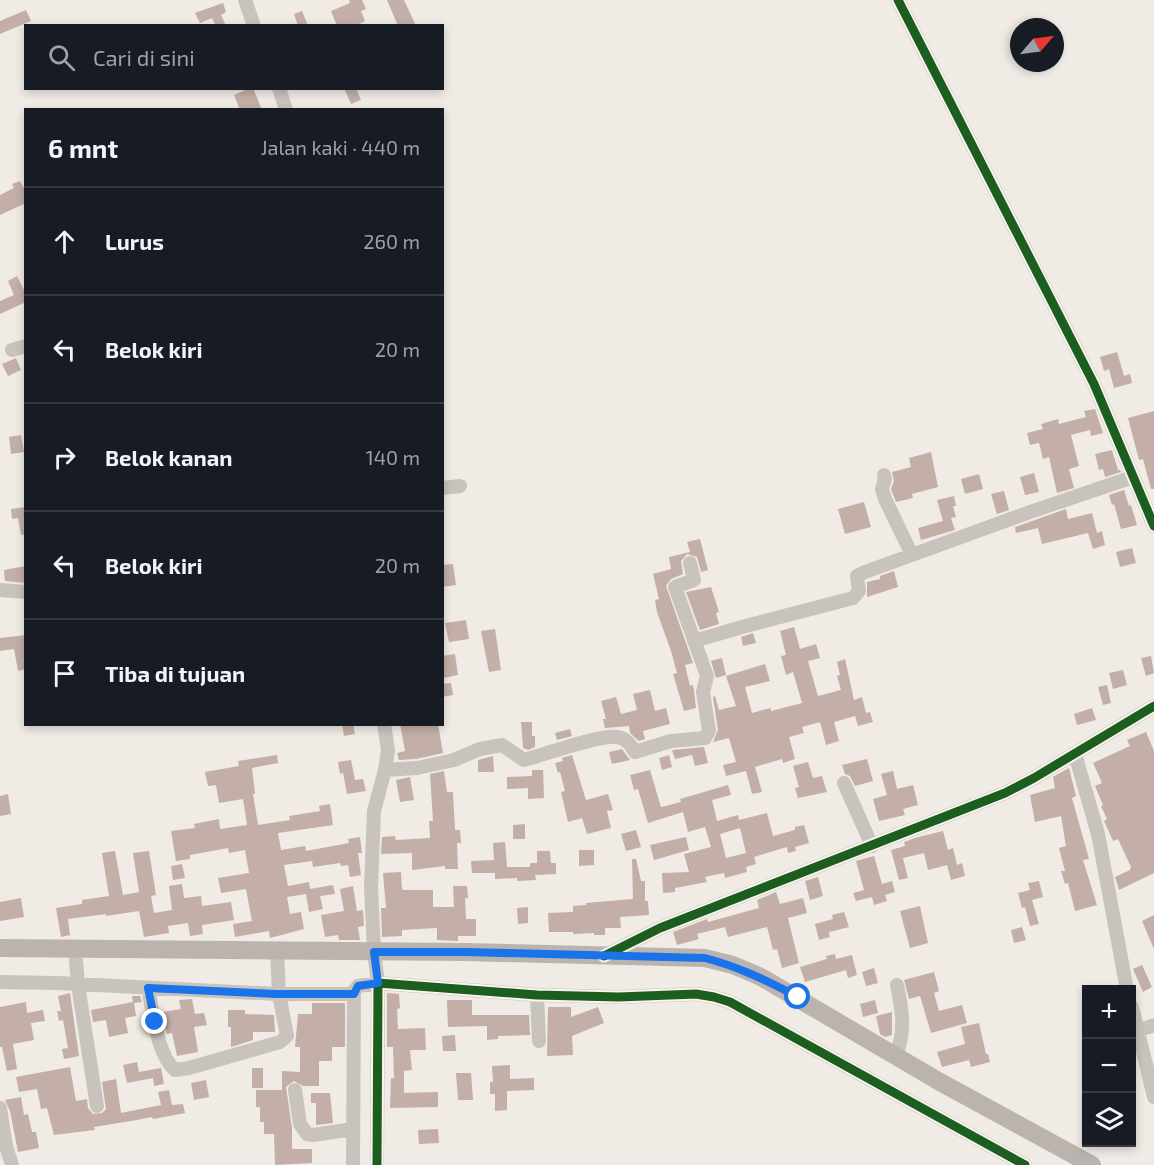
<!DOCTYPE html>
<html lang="id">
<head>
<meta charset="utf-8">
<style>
  :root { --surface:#171b24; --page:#242831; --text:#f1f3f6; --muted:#9ea1a6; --line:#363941 }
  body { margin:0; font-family:"Exo 2",sans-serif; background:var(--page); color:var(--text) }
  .controls { position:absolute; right:18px; bottom:18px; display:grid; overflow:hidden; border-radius:0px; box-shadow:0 3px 9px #0003 }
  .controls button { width:54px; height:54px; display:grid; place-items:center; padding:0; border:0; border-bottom:2px solid var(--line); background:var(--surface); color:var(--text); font:30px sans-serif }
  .compass { position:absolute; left:1010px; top:18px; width:54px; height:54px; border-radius:50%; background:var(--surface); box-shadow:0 3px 9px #0003; rotate:62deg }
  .stop { position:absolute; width:18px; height:18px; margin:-14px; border:4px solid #1a73e8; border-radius:50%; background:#fff }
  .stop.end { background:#1a73e8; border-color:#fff; box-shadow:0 2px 6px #0008 }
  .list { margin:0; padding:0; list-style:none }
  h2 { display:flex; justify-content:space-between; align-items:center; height:78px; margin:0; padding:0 24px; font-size:26px }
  h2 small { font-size:20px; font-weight:400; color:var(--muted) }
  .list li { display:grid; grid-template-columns:39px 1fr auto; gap:18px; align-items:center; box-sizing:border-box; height:108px; padding:0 24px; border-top:2px solid var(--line) }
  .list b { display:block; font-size:22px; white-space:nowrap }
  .list em { font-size:20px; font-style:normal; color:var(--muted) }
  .icon { flex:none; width:33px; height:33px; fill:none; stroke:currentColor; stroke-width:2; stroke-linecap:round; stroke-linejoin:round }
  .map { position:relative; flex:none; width:1154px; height:1165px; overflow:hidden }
  .search { position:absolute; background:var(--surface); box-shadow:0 3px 9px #0003; left:24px; top:24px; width:420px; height:66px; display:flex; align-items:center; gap:15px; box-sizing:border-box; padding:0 21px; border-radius:0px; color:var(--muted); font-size:22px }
  .panel { position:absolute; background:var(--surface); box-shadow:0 3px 9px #0003; left:24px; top:108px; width:420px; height:618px; border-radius:0px }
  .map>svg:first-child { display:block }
  .building { fill:#c3afa7; fill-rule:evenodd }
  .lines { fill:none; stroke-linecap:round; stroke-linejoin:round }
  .minor { stroke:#c9c3be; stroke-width:14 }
  .secondary { stroke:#bab3ae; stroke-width:18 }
  .cycleway-casing { stroke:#fbf5ee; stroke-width:13 }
  .cycleway { stroke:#1b5e20; stroke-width:9 }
  .route { stroke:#1a73e8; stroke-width:8 }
</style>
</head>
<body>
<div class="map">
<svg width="1154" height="1165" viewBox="0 0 1154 1165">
  <rect width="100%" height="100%" fill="#f0ebe5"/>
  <!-- building -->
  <path class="building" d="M349 0H362L366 9 361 11 365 21 355 26H337L331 11 350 3Z
    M387 0H404L416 26H398Z
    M223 3 226 12 221 15 226 26H216L212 18 200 23 195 13Z
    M26 10 31 21 0 34V21Z
    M302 11 308 26H298L294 14Z
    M250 88H253L262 110H240L234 95Z
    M344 88H356L361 100 351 104Z
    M20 181 26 192V203L0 215V195L14 188 12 184Z
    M17 276 26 294V302L0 314V301L14 295 8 281Z
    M1117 352 1124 376 1130 374 1132 383 1114 388 1109 369 1104 371 1100 357Z
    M16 358 21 370 8 376 2 364Z
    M1095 409 1103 433 1091 436 1090 430 1071 435 1079 466 1069 469 1074 488 1057 493 1049 457 1043 459 1039 443 1030 445 1027 433 1043 429 1041 424 1058 419 1059 424 1086 417 1084 411Z
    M1154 411V489H1151L1143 459 1139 460 1128 418Z
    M21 435 24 452 11 454 9 437Z
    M1112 450 1118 470H1120L1121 472 1105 477 1103 469 1099 470 1095 454Z
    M931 452 938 487 912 494 913 498 896 502 891 489 894 481 892 472 911 467 909 458Z
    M1034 473 1039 492 1025 495 1020 477Z
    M979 474 983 489 965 494 961 479Z
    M1124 490 1129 506 1131 505 1137 525 1121 529 1114 504 1112 505 1109 495Z
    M1004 491 1009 510 997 514 991 494Z
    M954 496 956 506H953L956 517 951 518 955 530 921 540 918 528 943 521 937 500Z
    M864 502 871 527 845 534 838 509Z
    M26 507V534L21 535 18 518 12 519 11 509Z
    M1066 509 1068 519 1092 513 1097 533 1102 531 1105 545 1093 549 1088 533 1042 544 1038 528 1016 533 1015 527Z
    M700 539 708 570 701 572 697 557 687 554 681 561 683 574 671 579 666 586 693 663 685 665 690 686 693 685 694 690 696 708 684 711 673 674 677 673 671 651 657 612 655 600 659 599 653 574 671 569 669 557 690 552 687 542Z
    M1132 548 1136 563 1120 567 1116 552Z
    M453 564 456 585 442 587V565Z
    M26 566V583L5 581 4 570Z
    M894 571 898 587 867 597V582L880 579V576Z
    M711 587 719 612 716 613 719 624 700 630 686 592Z
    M466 620 469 639 449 642 445 623Z
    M794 627 800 649 816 644 820 658 808 661 818 696 841 690 837 676 840 675 837 662 845 659 854 700 862 697 866 713 870 712 873 722 858 726 855 716 834 722 839 741 826 745 820 722 802 727 804 733 789 737 795 759 783 763 782 759 755 767 762 792 752 794 746 771 726 776 723 765 736 762 729 738 713 742 718 730 713 697 715 696 719 710 736 706 726 676 765 664 770 681 745 687 752 713 771 708V711L802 703 793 672 786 675 781 656 786 655 780 631Z
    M495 629 501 670 489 672 481 631Z
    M753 633 756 643 743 646 741 637Z
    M26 635V669L18 671 14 649 0 651V638Z
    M455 654 458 675 444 678 442 656Z
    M1151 656 1154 673 1146 676 1141 658Z
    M722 658 726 675 716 678 711 661Z
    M1123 670 1127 685 1113 689 1109 673Z
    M451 683 453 695 442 697V684Z
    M1107 685 1111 703 1103 705 1098 687Z
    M650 690 655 711 666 708 670 724 643 731 645 739 639 741 630 733 629 726 605 728 603 719H606L601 701 616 697 621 714 637 710 633 694Z
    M1092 708 1096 720 1077 725 1074 714Z
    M521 722H532V736H535V747L528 750 523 748Z
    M342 724H353L355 734 344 736Z
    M400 724H438L443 753 416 759 399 760 397 753 405 751Z
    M570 729 572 736 557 740 555 733Z
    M1146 732 1154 751V873L1119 890 1115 877 1130 870 1131 867 1118 839 1113 841 1104 821 1107 819 1101 806 1103 805 1095 786 1102 783 1093 763 1130 746 1127 740Z
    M704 747 708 763 695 766 692 755 675 759 672 750Z
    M622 749 630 760 612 764 609 752Z
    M277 755 278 763 252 768 255 794H253L258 825 290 820 289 816 320 811 319 806 330 804 333 825 278 833 281 850 305 846 306 851 349 843 348 839 360 837 362 853H358L361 875 350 877 348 865 341 866 340 863 313 867 312 861 284 865 288 886 309 882 310 889 333 885 335 894 320 896 323 909 309 912 306 894 287 897 290 914 301 912 304 929 270 938 269 931 235 937 233 924 252 921 246 889 221 893 218 878 249 873 245 850 229 853 228 848 190 855V859L176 861 171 831 195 828 194 824 219 819 220 829 247 825 243 799 219 803 216 785 208 786 205 772 239 766 238 761Z
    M572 755 586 800 608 794 613 810 607 811 611 828 587 834 582 818 568 822 561 792 565 791 560 772 558 773 555 763 563 761 562 758Z
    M669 755 672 767 662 770 659 758Z
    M493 756 494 772H478V760Z
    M867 759 873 781 855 786 850 776 845 774 842 765Z
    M351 760 355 780 363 779 366 791 347 794 343 773 340 774 338 762Z
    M808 762 813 778 822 776 827 792 798 798 795 788 799 787 793 766Z
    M1069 768 1076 796 1072 798 1089 859 1083 860 1097 905 1075 911 1068 883 1065 884 1061 871H1065L1059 848 1066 846 1061 816 1035 822 1030 795 1055 788 1053 777Z
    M532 770H543L544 798 528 799V788L507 789V777L532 776Z
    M650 770 661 807 681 802 680 799 728 785 731 795 712 800 717 821 738 815 739 820 767 813 773 836 795 830V827L804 825 809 843 795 847 796 851 788 853 787 847 754 857 756 864 746 867 747 872 725 878 724 873 705 877 707 882 675 888V892L663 893 662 873 689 872 684 854 711 847 705 827 688 832 683 812 648 823 638 789 634 790 630 775ZM740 828 746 853 726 858 720 834Z
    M444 771 447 792H453L455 830H460L461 843H457L458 869H445V866L412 870V853L381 854 382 837 395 836 396 840 430 838 429 821H433L430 774Z
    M893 771 897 789 913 785 918 805 903 809 905 815 879 821 873 799 887 795 881 774Z
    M410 777 414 800 400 802 396 780Z
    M8 794 11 814 0 816V796Z
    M525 824V839H513V825Z
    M636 830 641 847 626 851 621 834Z
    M943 831 948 850 953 848 957 865 962 863 965 876 951 880 947 865 928 870 924 853 903 858 908 878 899 880 891 850 905 846 904 842 915 838Z
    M686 837 689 850 654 860 650 845Z
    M505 842 507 867H530V863H537V851H550L551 863H556V874L535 875 536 880 517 881V878L495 879V873H472L471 861 494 860 493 843Z
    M579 850H594V865L579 866Z
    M115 851 123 895 139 892 133 853 149 851 156 895 151 896 154 913 172 910 169 886 182 884 184 898 201 896 202 906 231 902 234 920 202 925 203 934 190 936 188 923 168 926 169 933 144 937 139 911 106 916V914L68 919 70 935 61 937 56 908 82 904V900L109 896 102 853Z
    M874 856 882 884 892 881 895 892 885 895 887 901 874 905 872 897 856 901 853 893 864 890 856 861Z
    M632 859H636L641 881H645V901H648L649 915 620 917 621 928H605V935H594V933L573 934V932H549L548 913 573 912V906L586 905V903L633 899Z
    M182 864 185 878 173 880 171 866Z
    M401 872 402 889 404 890H433V907H454L453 886H467L468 898H465L466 919H476V936H458V941L437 940V928L402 930V936L382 937 381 908H386L383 873Z
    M818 877 823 896 810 900 805 881Z
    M1039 881 1043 897 1032 900 1039 924 1030 926 1025 907 1022 908 1018 893 1030 890 1028 883Z
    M353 886 357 911 363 910 364 926 358 927 360 940H339L338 935 325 937 321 915 344 911 340 889Z
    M776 892 780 904 803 898 807 913 788 918 799 963 782 968 777 949 773 950 767 927 728 937 725 927 697 934 699 939 677 945 673 932 707 919 708 922 759 908 757 900Z
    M21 898 24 917 0 921V902Z
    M920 906 928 943 910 948 900 911Z
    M528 907V923L518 924 517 908Z
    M844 912 849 927 829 932 830 937 819 940 815 924 833 919 832 915Z
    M1154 915V949L1142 921Z
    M1022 927 1026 940 1014 943 1011 930Z
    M835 954 836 959 852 955 857 975 848 978 846 970 805 982 800 967 827 959 826 956Z
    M1142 965 1152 987 1143 992 1133 969Z
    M874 968 878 983 866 986 862 972Z
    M934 972 939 991 934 993 939 1011 962 1005 967 1023 931 1033 920 996 909 999 904 980Z
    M70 993 79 1056 64 1059 62 1049 68 1048 63 1020 59 1021 57 1011H61L58 996Z
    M387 993 399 994 400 1008 397 1009 398 1029 425 1028 426 1050H410L412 1070 404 1071V1093L438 1092V1107L390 1108 391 1078H394L393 1047H387Z
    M132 996H140L142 1002 134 1003 136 1016 125 1018 128 1033 109 1037 106 1020 93 1022 91 1010 133 1002Z
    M192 999 195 1014 204 1013 207 1025 194 1027 198 1052 177 1056 172 1033 167 1034 162 1012 181 1009 179 1000Z
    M447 1000H472V1015H529L530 1035 498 1036V1039L487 1040V1026L448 1027Z
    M875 1000 878 1013 863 1017 860 1004Z
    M26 1002 27 1013 43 1010 45 1021 31 1023 34 1040 13 1044 17 1069 7 1071 2 1047H0V1007Z
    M312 1003H345V1047H332V1061H319V1086H303L294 1081 286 1087 292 1128V1149H312V1163L275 1165 274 1134H264V1122H260V1107H256V1090H282V1071L300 1072V1047H295L298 1014H312Z
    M548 1007H571V1017L598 1007 604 1023 572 1036 573 1055 547 1056Z
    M228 1010H245V1014L274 1015 275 1032H253V1040L231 1047V1027H228Z
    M892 1012V1035L885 1037 880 1034 876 1016Z
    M979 1023 986 1054H988L990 1062 971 1067 969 1060 942 1067 937 1052 965 1044 961 1027Z
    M455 1035 456 1051H443L442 1036Z
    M137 1062 139 1072 161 1068 164 1084 154 1086 153 1078 127 1083 123 1065Z
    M510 1065V1079L534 1078V1090L507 1091V1110L495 1111V1094H490V1082H493L492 1066Z
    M70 1067 76 1101 87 1099 88 1108 93 1114 102 1113 106 1109 102 1082 116 1079 121 1113 161 1105 158 1092 169 1090 172 1105 183 1104 185 1113 153 1119 152 1117 137 1120 94 1127 95 1130 54 1135 47 1108 41 1109 37 1089 19 1092 16 1077Z
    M252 1068H263V1088H252Z
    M456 1073H471L473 1100H458Z
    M206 1080 209 1097 194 1100 191 1083Z
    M311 1093H330L333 1123 316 1125V1103H311Z
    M21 1097 24 1115 28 1114 32 1132H36L39 1148 18 1152 10 1111 5 1100Z
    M438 1129 439 1143 419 1144 418 1130Z"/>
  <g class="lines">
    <!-- minor -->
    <path class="minor" d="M245 0 254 26
      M898 0 1094 384 1154 526
      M279 88 286 110
      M12 350 26 346
      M884 475 885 479 882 489 885 499 912 555
      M442 488 460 486
      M0 590 26 592
      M694 641 742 627 853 598 859 591 857 576 865 572 1030 512 1133 477
      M1075 754 1098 834 1127 990
      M385 770 417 768 454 760 480 749 502 745 524 760C543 755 601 734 617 737 627 739 630 744 635 752L671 741 705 738 709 731 703 692 707 676 675 587 694 580 690 563
      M844 783 872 846
      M75 949 78 985 97 1106
      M606 955 660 928 1005 793 1034 778 1154 706
      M0 982 57 983 277 994H354
      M148 988C153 1011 157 1055 175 1070L189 1068 280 1042 287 1036 279 994 277 951
      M537 995 539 1041
      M1132 1007 1154 1097
      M1137 1031 1154 1025
      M896 1055C906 1031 902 1009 897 985
      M295 1090 300 1124 307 1134 313 1135 353 1129
      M0 1108 6 1146 12 1165
      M353 1165 354 991 358 986 378 983 374 952 371 887 374 811 385 770 388 750 384 724
      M377 1165 378 983 537 995 619 997 696 994 714 997 730 1002 1025 1165"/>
    <!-- secondary -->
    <path class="secondary" d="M0 948 465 952 705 958 733 965 761 977 940 1082 1092 1165"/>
    <defs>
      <path id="cycleway" d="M898 0 1094 384 1154 526
        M604 956 660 928 1005 793 1034 778 1154 706
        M377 1165 378 983 537 995 619 997 696 994 714 997 730 1002 1025 1165"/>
    </defs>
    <!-- cycleway casing -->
    <use href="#cycleway" class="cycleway-casing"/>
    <!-- cycleway -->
    <use href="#cycleway" class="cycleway"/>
  </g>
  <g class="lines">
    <!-- route -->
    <path class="route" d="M155 1022 148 988 277 994H354L358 986 378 983 374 952H465L705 958C739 967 766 980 798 997"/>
  </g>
</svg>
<div class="controls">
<button>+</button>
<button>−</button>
<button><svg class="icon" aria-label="layers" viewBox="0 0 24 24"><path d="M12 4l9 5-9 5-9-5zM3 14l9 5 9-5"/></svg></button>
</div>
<svg class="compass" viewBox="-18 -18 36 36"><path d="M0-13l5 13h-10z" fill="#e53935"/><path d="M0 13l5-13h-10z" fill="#9ea1a6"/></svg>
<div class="stop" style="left:798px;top:997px"></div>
<div class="stop end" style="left:155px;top:1022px"></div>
<div class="search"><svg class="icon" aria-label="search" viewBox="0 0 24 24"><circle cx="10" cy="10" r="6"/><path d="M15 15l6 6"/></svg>Cari di sini</div>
<section class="panel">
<h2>6 mnt<small>Jalan kaki · 440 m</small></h2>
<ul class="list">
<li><svg class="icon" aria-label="ahead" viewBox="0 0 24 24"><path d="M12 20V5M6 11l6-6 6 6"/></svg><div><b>Lurus</b></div><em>260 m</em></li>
<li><svg class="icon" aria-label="left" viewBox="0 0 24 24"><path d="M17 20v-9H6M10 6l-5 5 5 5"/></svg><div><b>Belok kiri</b></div><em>20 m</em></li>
<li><svg class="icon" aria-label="right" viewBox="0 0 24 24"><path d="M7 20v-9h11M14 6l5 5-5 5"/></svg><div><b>Belok kanan</b></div><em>140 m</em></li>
<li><svg class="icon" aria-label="left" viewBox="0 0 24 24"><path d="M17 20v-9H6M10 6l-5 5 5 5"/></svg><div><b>Belok kiri</b></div><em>20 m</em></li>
<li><svg class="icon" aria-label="arrive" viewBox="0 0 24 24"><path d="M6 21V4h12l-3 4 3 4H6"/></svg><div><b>Tiba di tujuan</b></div></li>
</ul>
</section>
</div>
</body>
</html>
